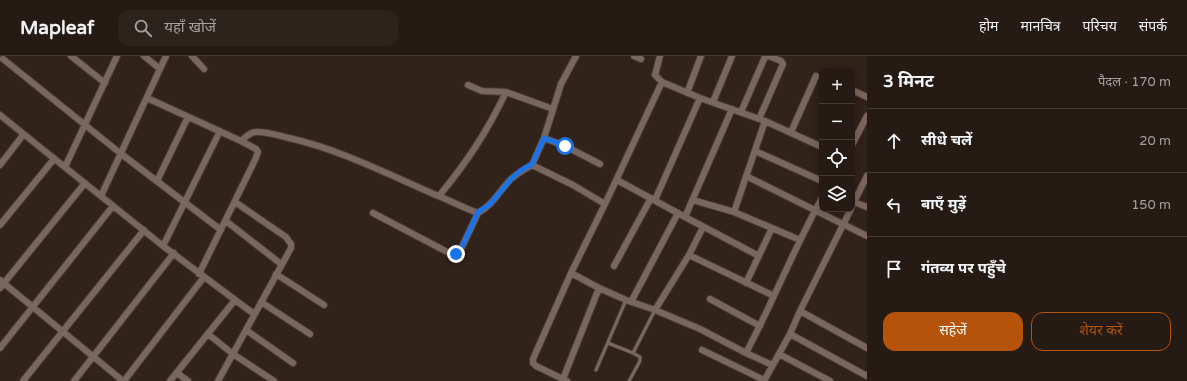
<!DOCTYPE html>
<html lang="hi">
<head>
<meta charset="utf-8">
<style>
  :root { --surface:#251a14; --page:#2d231d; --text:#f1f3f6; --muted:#a3a1a0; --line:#423834; --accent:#b45309 }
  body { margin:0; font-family:"Varela Round","Noto Sans Devanagari",sans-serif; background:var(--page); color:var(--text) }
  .controls { position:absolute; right:12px; top:12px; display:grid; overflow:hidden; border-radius:8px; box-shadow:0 2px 10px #0003 }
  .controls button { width:36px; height:36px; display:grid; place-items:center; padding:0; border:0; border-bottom:1px solid var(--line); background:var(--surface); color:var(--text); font:20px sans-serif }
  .stop { position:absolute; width:12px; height:12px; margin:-9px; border:3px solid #1a73e8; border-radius:50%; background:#fff }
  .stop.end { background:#1a73e8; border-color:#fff; box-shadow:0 1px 4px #0008 }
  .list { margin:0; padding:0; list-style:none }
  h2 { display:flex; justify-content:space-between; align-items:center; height:52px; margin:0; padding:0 16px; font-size:17px }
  h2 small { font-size:13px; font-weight:400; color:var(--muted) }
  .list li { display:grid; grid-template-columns:26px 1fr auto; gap:12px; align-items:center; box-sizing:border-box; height:64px; padding:0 16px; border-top:1px solid var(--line) }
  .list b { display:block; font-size:15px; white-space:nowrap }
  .list em { font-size:13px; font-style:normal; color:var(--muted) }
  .actions { display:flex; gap:8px; padding:12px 16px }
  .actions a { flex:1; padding:9px 0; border:1px solid var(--accent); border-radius:12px; text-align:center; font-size:14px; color:var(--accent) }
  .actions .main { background:var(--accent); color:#fff }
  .icon { flex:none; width:22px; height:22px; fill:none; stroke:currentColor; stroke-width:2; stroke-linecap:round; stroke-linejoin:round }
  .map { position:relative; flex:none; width:867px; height:325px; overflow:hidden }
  header { display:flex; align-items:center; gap:24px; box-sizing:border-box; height:56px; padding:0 20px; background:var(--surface); border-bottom:1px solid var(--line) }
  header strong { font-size:19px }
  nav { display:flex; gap:22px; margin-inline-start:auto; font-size:14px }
  .search { width:280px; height:36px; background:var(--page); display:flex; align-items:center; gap:10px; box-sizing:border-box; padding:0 14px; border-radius:12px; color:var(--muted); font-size:15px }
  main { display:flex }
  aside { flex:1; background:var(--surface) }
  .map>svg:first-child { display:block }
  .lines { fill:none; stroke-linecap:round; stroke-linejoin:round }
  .lane-casing { stroke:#493c36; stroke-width:4.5 }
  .street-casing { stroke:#493c36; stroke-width:8 }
  .lane { stroke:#79675d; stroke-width:3 }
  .street { stroke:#79675d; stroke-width:6 }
  .route { stroke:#1a73e8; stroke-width:5 }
</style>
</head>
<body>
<header>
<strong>Mapleaf</strong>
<div class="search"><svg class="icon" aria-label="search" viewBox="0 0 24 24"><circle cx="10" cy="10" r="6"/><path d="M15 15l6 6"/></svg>यहाँ खोजें</div>
<nav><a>होम</a><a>मानचित्र</a><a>परिचय</a><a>संपर्क</a></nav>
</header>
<main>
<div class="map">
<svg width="867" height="325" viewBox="0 0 867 325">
  <rect width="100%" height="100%" fill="#31221a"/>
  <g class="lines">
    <defs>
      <path id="lane" d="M608 287 633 297 640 301V305L629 325
        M633 297 655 254
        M596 314 626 244"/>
      <path id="street" d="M71 0 105 27
        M144 0 160 13
        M192 0 204 13
        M576 0 561 28 544 82 532 109 573 129 605 148 662 26
        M634 0 641 3
        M660 0 655 19 662 26 700 42
        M3 3 120 97 221 174
        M468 29 482 35 506 36 553 53
        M852 34 867 41
        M687 37 701 0
        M147 42 241 85 256 93 258 96 255 104 199 218
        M713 46 732 0
        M741 56 765 1 769 0 781 5 783 8 759 63
        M0 59 163 190 254 258
        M791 76 816 20
        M544 82 565 90 600 108
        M241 85C246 81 250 76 256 76 267 75 279 80 289 82 339 93 390 119 436 139 451 145 464 152 478 157 493 149 500 134 511 123 518 117 525 113 532 109
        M852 89 867 60
        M755 95 822 125
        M0 109 23 79
        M65 111 117 0
        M746 120 867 180
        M617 124 685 161 732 53
        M157 125 188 61
        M101 140 166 0
        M439 140C467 106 487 76 506 36
        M655 144 700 42 765 65 822 91
        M693 144 734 156 765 65
        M854 146 867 151
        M852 150 867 120
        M734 156 800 184
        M373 157 453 199 456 198 460 195 478 157
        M685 161 759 200
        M226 165 281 208
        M0 169 54 103
        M163 190 220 75
        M689 199 774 240
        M614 210 651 142
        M571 217 599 232 626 244 655 254 700 273 746 297C773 246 794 192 822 142
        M276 218 324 249
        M0 224 123 325
        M746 227 772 172
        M0 232 85 127
        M710 243 760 270
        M261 246 310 278
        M631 246 678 157
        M655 254 689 199 703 171
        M800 255 867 292
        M246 274 293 307
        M208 278 233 298 274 325
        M790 278 867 320
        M0 292 113 150
        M702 294 764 324
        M746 297 772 309
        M779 298 830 325
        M177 317 188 325
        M563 323 599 232
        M23 325 144 174
        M74 325 174 197
        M124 325 204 221
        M170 325 235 244
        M218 325 291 192V188L286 181 235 146
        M567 325 536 310 533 307V303L571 217 605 148
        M764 325 790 278 800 255 851 153"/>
    </defs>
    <!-- lane casing -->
    <use href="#lane" class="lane-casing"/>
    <!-- street casing -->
    <use href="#street" class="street-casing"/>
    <!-- lane -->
    <use href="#lane" class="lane"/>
    <!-- street -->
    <use href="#street" class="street"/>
  </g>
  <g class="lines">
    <!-- route -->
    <path class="route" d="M456 198 460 195 478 156 490 148 511 123 520 115 532 108 544 82 565 90"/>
  </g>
</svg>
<div class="controls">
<button>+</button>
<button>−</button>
<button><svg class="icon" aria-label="locate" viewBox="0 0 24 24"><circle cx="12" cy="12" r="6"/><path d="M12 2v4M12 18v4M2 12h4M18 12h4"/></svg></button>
<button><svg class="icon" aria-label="layers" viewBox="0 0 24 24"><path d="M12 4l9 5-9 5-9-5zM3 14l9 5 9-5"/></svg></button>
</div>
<div class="stop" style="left:565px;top:90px"></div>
<div class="stop end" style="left:456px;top:198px"></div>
</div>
<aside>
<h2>3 मिनट<small>पैदल · 170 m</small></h2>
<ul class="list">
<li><svg class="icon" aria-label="ahead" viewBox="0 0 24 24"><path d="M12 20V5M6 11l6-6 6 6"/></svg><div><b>सीधे चलें</b></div><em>20 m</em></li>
<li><svg class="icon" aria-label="left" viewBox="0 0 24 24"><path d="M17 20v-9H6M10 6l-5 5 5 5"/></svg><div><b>बाएँ मुड़ें</b></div><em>150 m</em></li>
<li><svg class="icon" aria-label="arrive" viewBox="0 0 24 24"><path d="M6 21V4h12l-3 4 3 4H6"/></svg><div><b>गंतव्य पर पहुँचे</b></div></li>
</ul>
<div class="actions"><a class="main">सहेजें</a><a>शेयर करें</a></div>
</aside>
</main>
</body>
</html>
